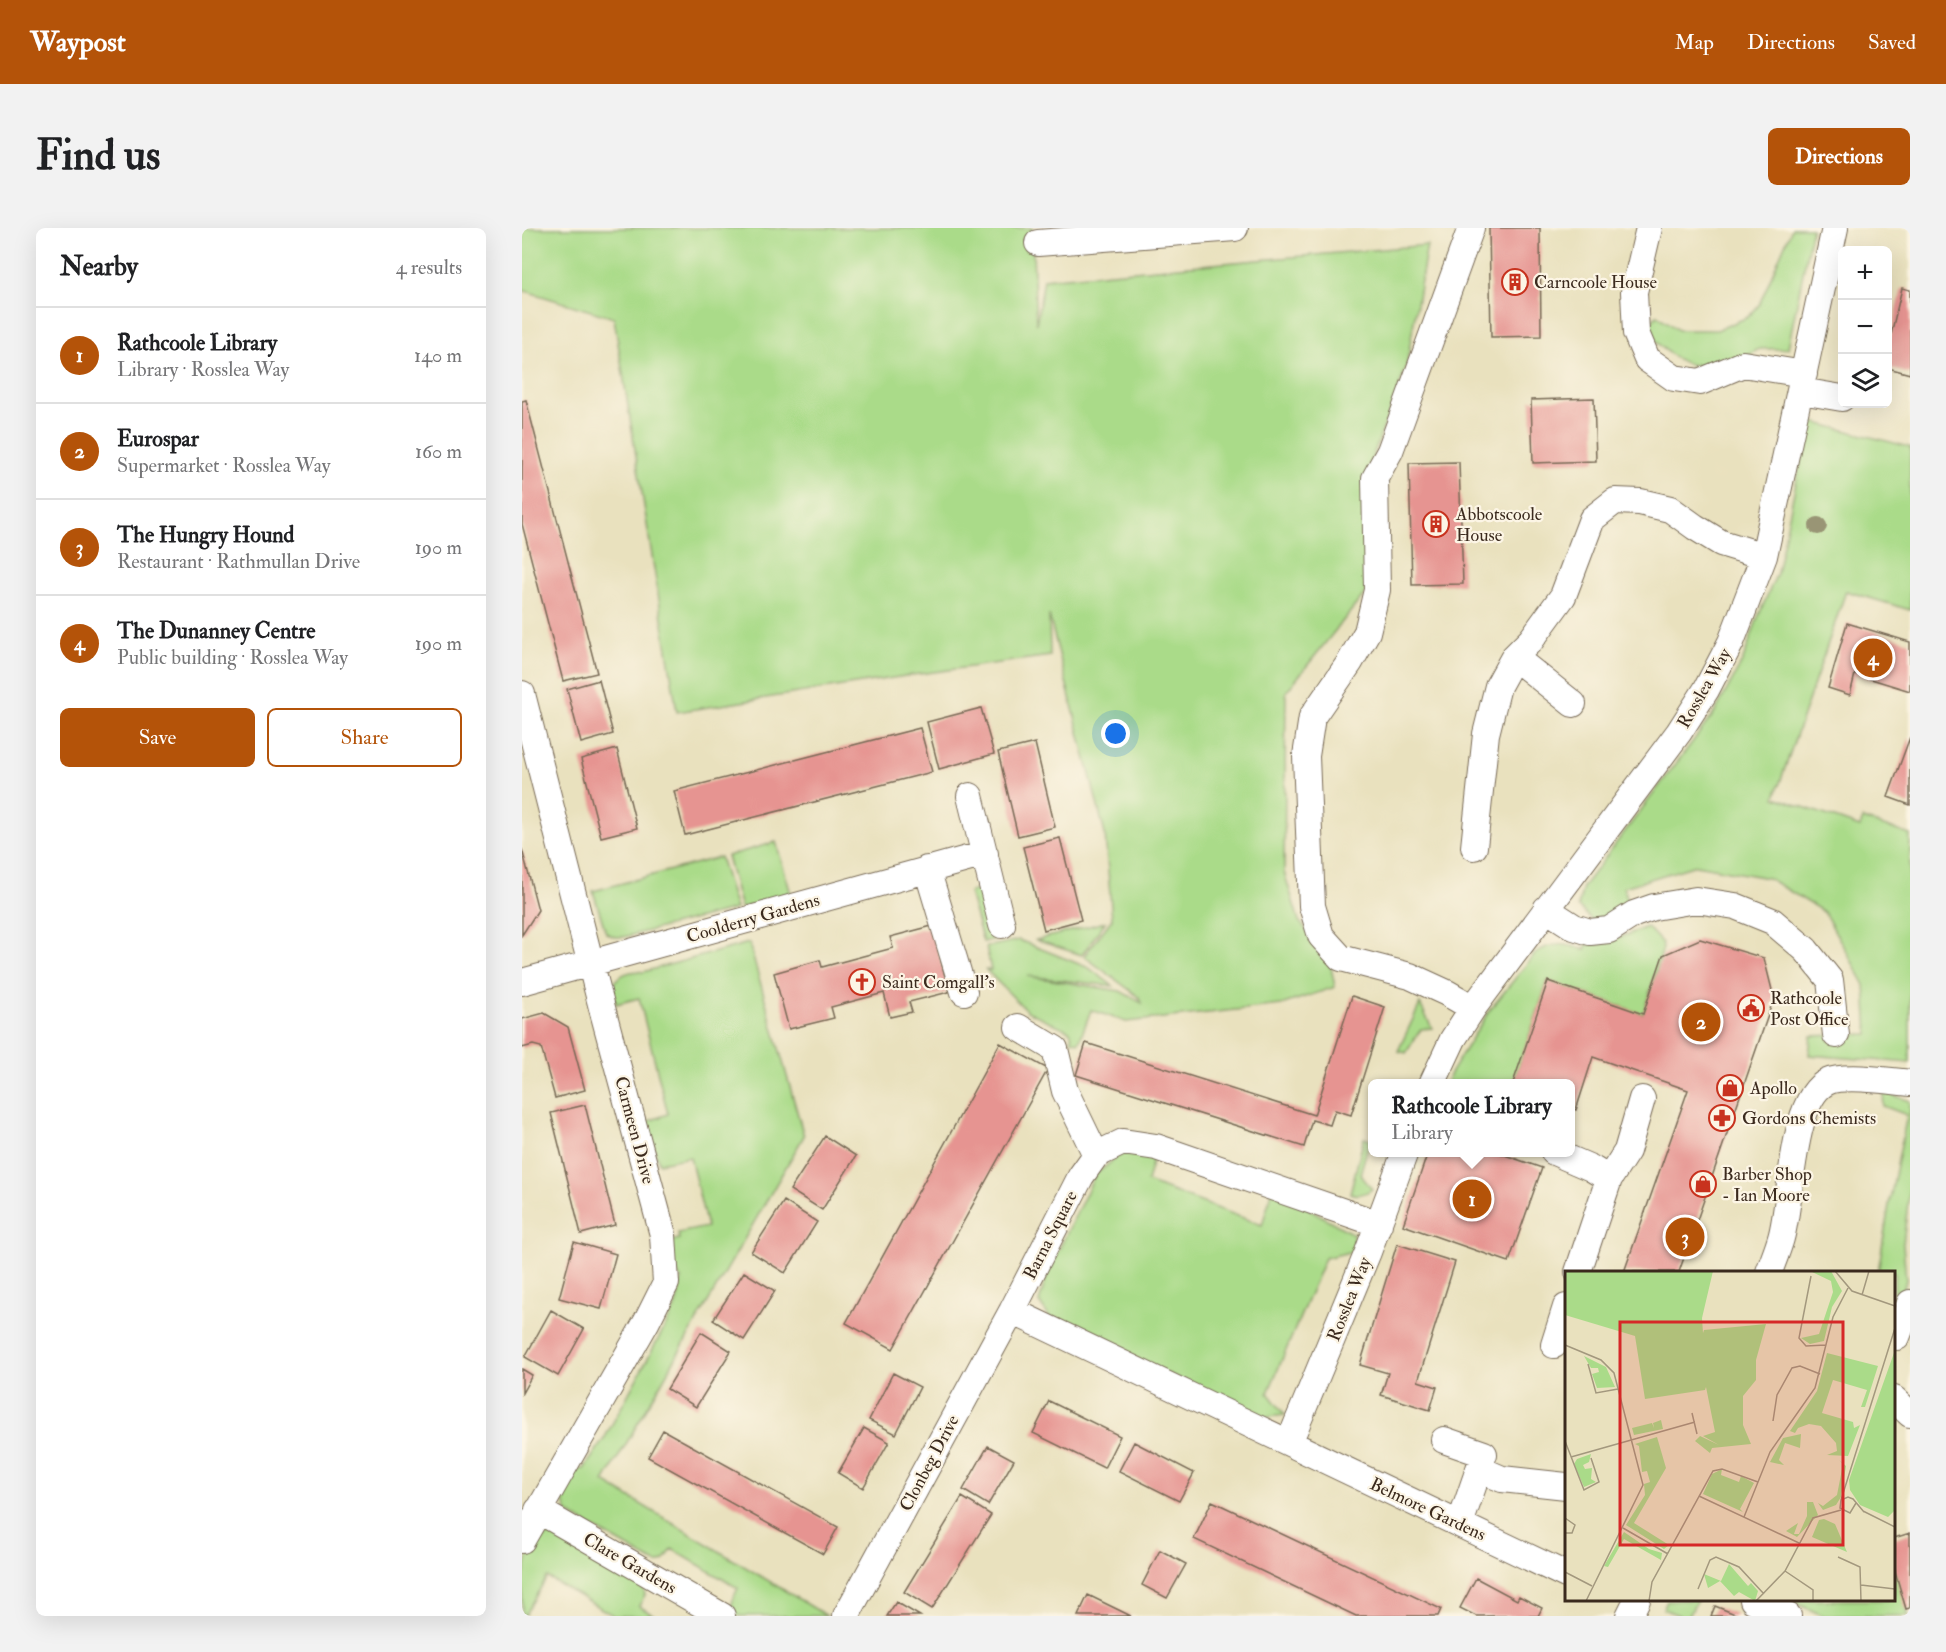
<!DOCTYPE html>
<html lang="en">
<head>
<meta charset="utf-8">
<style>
  :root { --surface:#fff; --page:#f2f2f2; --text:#202124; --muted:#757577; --line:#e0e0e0; --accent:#b45309 }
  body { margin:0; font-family:"IM FELL Double Pica",serif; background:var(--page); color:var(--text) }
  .controls { position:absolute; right:18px; top:18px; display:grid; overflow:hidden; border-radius:9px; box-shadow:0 6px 24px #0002 }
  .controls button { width:54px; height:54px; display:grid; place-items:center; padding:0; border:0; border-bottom:2px solid var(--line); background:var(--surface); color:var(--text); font:30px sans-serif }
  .you { position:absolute; left:594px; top:506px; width:21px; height:21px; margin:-15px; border:4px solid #fff; border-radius:50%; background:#1a73e8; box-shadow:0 0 0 9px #1a73e833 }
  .badge { display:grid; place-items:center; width:39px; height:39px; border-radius:50%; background:var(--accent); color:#fff; font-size:20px; font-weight:700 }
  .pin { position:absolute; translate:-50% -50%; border:3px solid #fff; box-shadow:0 2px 6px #0006 }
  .popup { position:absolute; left:846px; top:851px; width:207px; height:78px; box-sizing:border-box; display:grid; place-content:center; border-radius:9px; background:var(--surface); filter:drop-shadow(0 2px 4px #0005); font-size:20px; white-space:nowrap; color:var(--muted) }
  .popup b { font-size:22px; color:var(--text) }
  .popup::after { content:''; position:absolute; left:50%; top:100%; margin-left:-12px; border:12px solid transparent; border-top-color:var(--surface) }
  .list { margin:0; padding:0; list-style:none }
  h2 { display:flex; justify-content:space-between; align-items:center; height:78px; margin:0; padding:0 24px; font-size:26px }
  h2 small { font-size:20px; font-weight:400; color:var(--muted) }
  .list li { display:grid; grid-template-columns:39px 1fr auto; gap:18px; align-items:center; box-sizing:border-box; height:96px; padding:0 24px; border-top:2px solid var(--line) }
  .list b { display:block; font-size:22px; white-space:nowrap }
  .list p { margin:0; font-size:20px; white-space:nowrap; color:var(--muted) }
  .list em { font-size:20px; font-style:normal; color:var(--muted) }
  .actions { display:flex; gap:12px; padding:18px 24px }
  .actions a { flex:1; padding:14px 0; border:2px solid var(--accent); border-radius:9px; text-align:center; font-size:21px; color:var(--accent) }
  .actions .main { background:var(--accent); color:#fff }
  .icon { flex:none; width:33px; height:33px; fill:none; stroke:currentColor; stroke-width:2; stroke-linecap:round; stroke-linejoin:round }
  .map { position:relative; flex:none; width:1388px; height:1388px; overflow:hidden; border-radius:9px }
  header { display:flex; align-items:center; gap:36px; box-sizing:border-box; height:84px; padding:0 30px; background:var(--accent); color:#fff }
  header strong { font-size:28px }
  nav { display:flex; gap:33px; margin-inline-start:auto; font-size:21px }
  .intro { display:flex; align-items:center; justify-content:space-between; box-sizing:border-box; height:144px; padding:0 36px }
  h1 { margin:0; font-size:42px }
  .button { padding:15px 27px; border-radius:9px; background:var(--accent); color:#fff; font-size:21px; font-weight:700 }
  main { display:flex; gap:36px; padding:0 36px }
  aside { flex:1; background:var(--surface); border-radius:9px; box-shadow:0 6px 24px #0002 }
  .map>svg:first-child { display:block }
  .green { fill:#aadb89; stroke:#728254; stroke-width:1.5 }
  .building { fill:#e69491 }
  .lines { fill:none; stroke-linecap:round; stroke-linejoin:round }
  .minor-casing { stroke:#786a56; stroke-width:28 }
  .minor { stroke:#fff; stroke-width:26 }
  .tree { fill:#999575 }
  .labels { text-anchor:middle; stroke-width:4.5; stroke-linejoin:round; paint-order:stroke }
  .poi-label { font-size:18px; fill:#3b2a1e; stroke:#fcf5e5; text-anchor:start }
  .street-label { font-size:18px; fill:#3b2a1e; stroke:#fcf5e5 }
  .inset-road { fill:none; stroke:#a3987e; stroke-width:1.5 }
  .view { fill:#d62828; fill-opacity:0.15; stroke:#d62828; stroke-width:3 }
  .inset-edge { fill:none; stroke:#3b2a1e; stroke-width:3 }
</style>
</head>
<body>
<header>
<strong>Waypost</strong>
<nav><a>Map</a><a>Directions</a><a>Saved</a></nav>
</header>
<div class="intro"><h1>Find us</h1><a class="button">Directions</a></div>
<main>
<aside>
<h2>Nearby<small>4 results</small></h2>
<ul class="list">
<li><span class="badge">1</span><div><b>Rathcoole Library</b><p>Library · Rosslea Way</p></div><em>140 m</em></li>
<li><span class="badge">2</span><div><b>Eurospar</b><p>Supermarket · Rosslea Way</p></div><em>160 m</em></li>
<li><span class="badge">3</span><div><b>The Hungry Hound</b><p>Restaurant · Rathmullan Drive</p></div><em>190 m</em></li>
<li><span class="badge">4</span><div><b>The Dunanney Centre</b><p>Public building · Rosslea Way</p></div><em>190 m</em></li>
</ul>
<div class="actions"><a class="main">Save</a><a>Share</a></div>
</aside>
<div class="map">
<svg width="1388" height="1388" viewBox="0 0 1388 1388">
  <rect width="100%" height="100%" fill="#fcf5e5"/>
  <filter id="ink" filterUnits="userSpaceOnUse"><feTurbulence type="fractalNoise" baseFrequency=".0167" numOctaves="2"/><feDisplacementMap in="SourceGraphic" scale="12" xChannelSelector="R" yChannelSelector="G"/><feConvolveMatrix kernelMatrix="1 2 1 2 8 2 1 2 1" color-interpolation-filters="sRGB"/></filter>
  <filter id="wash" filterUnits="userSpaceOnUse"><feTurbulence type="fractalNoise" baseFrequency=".008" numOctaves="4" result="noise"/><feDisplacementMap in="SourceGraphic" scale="24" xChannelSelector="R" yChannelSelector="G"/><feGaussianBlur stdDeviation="1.35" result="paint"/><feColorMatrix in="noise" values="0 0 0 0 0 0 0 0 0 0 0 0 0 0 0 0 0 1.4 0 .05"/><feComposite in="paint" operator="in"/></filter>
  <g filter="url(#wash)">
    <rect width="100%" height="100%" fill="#e9e1be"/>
    <!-- green -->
    <path class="green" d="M0 0H510L514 96 522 51 905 17 884 140 846 241 845 363 764 464 762 644 777 693 807 729 813 759 759 777 604 794 569 782 557 814 549 812 550 809 548 803 505 783 464 742H469L464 719 497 712 567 740 591 758 505 748 598 763 620 775 617 769 562 728 590 691 583 606 527 387 528 428 390 447 155 484 92 90 0 62Z
      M1270 0H1290L1266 120C1257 122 1248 120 1238 121 1233 122 1228 128 1222 129 1165 143 1166 143 1122 103L1135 87 1156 102H1195L1226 89 1237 77Z
      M1287 193 1388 219V382L1324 363 1253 569 1338 599 1341 591 1388 607V835L1287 827 1289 808 1346 806 1343 757 1302 684 1246 650 1174 637 1102 659 1107 680 1088 691 1070 692 1056 679 1061 659 1193 484 1221 432 1236 389 1255 345Z
      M254 614 269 666 219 680 205 628Z
      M198 629 214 681 102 709H93L84 705 71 663Z
      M460 661 474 711 461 714 447 664Z
      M583 694 560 727 514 712Z
      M1125 699 1140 715 1141 720 1121 786 1026 753 991 855 925 856 927 847 967 783 1012 727C1029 712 1044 716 1064 722L1063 721 1064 717 1083 715Z
      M227 715 282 908 82 1254 305 1388H217C204 1382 212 1369 216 1360L150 1321 143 1332 135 1336 46 1285 39 1267 49 1242 62 1241 82 1211 153 1080 158 1062 159 1051 149 1037V1013L157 1011 156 1005 185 999 168 929 137 935 124 894 146 886 117 770 94 776 89 759C95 747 109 741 121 744Z
      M898 776 910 800 899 801 884 825 876 823Z
      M1362 864 1388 873V958L1381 1016 1384 1052 1375 1088 1372 1094V1044H1356L1367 977 1385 887 1361 878Z
      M842 910 848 912 838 946 850 961C843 966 835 968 828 965Z
      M634 919 625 954 740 997 751 960 831 1006 832 1023 803 1030 746 1165 763 1187 739 1190 528 1090 517 1074 526 1044 573 947 599 926Z
      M31 1306 39 1307 121 1357 123 1367 117 1378 133 1388H92L25 1349 2 1388H0C0 1356 0 1310 31 1306Z
      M1372 1338 1387 1388H1302L1267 1372H1372Z
      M1145 1372H1175L1167 1388H1159L1141 1381Z"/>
    <g id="blocks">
      <!-- building -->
      <path class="building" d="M967 0H1018L1019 108 969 109Z
        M1380 60 1388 62V146L1366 140V119Z
        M1072 170 1074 233 1011 235 1009 172Z
        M4 172 75 445 41 453 0 296V173Z
        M937 234 941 356 890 357 887 235Z
        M1325 395 1388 414V463L1333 446 1328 467 1306 460Z
        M77 452 91 506 59 515 45 461Z
        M459 480 472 526 417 541 405 494Z
        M398 500 410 544 163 607 152 563Z
        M1388 509V577L1366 569Z
        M513 515 533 599 496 608 476 524Z
        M95 521 115 600 79 609 59 531Z
        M538 610 559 692 522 702 501 619Z
        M0 621 16 682 0 707Z
        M410 698 427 764 387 774 390 784 368 789 362 765 309 779 312 790 267 801 252 745 298 732 300 739 371 720 368 709Z
        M1178 711 1242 730 1252 770 1157 1044H1102L1166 862 1071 829 1054 882 1049 880V855H991L1026 753 1121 786 1141 727Z
        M830 768 863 779 829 887 813 882 808 897 790 892 782 919 554 847 564 815 792 887Z
        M22 785 46 799 63 862 33 870 19 819 11 817 0 820V791Z
        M478 815 526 841 371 1121 324 1095Z
        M63 877 93 997 59 1006 29 885Z
        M303 908 334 928 300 982 268 962Z
        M906 924H974L1020 940 987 1034 881 997Z
        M262 973 295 994 263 1045 229 1024Z
        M52 1014 94 1026 79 1081 37 1070Z
        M875 1016 933 1034 896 1153 915 1159 908 1182 859 1167 866 1145 838 1137Z
        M222 1044 253 1063 222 1112 191 1092Z
        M29 1082 62 1101 36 1148 3 1129Z
        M179 1104 209 1123 174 1179 145 1161Z
        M0 1141 10 1147 0 1165Z
        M371 1145 398 1159 374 1206 347 1192Z
        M527 1173 598 1208 582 1240 511 1205Z
        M342 1200 367 1214 341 1260 316 1245Z
        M141 1202 316 1299 301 1326 126 1229Z
        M612 1214 672 1245 657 1273 597 1243Z
        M466 1218 492 1232 466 1277 441 1262Z
        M440 1269 469 1287 410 1381 382 1364Z
        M690 1273 919 1381 916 1388H834L672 1311Z
        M1388 1305V1380L1384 1381 1372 1340V1310Z
        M638 1322 664 1336 645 1370 620 1357Z
        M954 1350 995 1372 997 1368 1020 1380 1016 1388H954L938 1380Z
        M566 1367 609 1388H556Z
        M374 1374 398 1388H365Z
        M1193 1378 1218 1388H1189Z"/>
    </g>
  </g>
  <g filter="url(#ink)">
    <use href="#blocks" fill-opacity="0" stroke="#786a56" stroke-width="1.5"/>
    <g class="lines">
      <defs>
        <path id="minor" d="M949 0 868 223 853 250 855 362 845 404 828 434 790 489 784 528 790 678 799 708 819 730 888 748 925 765 951 780
          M1127 0 1112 64 1114 105 1125 131 1152 150 1178 154 1221 136 1282 146
          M516 15 713 0
          M1279 163 1320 170
          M992 429 1051 476
          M0 466 80 780 141 1007 144 1055 125 1093 0 1312
          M448 568 480 697
          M952 619 964 506 976 458 992 429 1009 412 1041 368 1070 291 1093 273 1118 274 1148 281 1173 299 1199 315 1242 328
          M405 641 442 764
          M1024 681 1052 699 1068 704 1087 702 1112 686 1132 679 1174 672 1213 678 1250 693 1284 722 1308 752 1314 807
          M0 754 463 626
          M496 799 533 821 543 863 574 927
          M910 856 931 811 951 780 1157 504 1184 462 1209 414 1242 328 1313 0
          M1032 924 1069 940 1087 951
          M1056 1044 1087 951 1105 923 1120 871
          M1247 1044C1251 1033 1256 1021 1259 1010 1270 973 1269 871 1305 854 1322 846 1369 853 1388 855
          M490 1083 1044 1347
          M1375 1109 1388 1075
          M1032 1117 1044 1079
          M1372 1171 1388 1186
          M922 1212 962 1226 957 1241
          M767 1215 846 1024 883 924
          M16 1282 200 1388
          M938 1296 957 1241 980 1251 1044 1258
          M1231 1372 1266 1388
          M324 1388 490 1083 559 948 574 927 601 914 634 919 857 996
          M1107 1388 1115 1372"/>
      </defs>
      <!-- minor casing -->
      <use href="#minor" class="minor-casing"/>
      <!-- minor -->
      <use href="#minor" class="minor"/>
    </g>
    <!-- trees -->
    <circle class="tree" cx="1296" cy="298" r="9"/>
  </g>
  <!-- icons -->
  <defs>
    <symbol id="building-ring" viewBox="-11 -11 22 22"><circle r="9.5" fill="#fcf5e5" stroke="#c8321e" stroke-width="1.5"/><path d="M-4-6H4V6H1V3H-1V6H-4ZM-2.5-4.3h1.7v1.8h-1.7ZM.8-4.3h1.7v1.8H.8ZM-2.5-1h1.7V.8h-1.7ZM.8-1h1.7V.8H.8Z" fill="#c8321e"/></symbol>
    <symbol id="church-ring" viewBox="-11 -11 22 22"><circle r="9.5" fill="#fcf5e5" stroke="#c8321e" stroke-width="1.5"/><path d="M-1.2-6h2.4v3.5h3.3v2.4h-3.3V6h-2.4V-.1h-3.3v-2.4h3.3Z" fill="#c8321e"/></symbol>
    <symbol id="civic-ring" viewBox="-11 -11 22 22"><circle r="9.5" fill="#fcf5e5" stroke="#c8321e" stroke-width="1.5"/><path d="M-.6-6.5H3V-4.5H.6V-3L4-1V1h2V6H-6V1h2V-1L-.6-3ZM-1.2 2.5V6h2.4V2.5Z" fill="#c8321e"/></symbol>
    <symbol id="shop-ring" viewBox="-11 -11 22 22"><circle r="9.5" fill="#fcf5e5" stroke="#c8321e" stroke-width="1.5"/><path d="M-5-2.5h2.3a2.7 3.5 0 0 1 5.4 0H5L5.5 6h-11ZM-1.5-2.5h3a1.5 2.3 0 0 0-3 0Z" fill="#c8321e"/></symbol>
    <symbol id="pharmacy-ring" viewBox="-11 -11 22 22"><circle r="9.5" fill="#fcf5e5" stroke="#c8321e" stroke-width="1.5"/><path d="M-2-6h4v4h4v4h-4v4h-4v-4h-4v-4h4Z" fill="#c8321e"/></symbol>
  </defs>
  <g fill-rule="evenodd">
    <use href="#building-ring" x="978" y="39" width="30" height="30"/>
    <use href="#building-ring" x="899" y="281" width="30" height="30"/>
    <use href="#church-ring" x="325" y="739" width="30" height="30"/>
    <use href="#civic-ring" x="1214" y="765" width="30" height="30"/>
    <use href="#shop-ring" x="1193" y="845" width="30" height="30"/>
    <use href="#pharmacy-ring" x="1185" y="875" width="30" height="30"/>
    <use href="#shop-ring" x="1166" y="941" width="30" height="30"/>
  </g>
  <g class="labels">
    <!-- poi labels -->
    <g class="poi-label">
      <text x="1012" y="60">Carncoole House</text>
      <text x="934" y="292">Abbotscoole<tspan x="934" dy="21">House</tspan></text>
      <text x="360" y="760">Saint Comgall's</text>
      <text x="1248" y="776">Rathcoole<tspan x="1248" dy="21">Post Office</tspan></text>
      <text x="1228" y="866">Apollo</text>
      <text x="1220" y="896">Gordons Chemists</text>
      <text x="1200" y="952">Barber Shop<tspan x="1200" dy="21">- Ian Moore</tspan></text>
    </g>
    <!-- street labels -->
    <g class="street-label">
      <text transform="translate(1182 460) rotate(-60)" y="6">Rosslea Way</text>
      <text transform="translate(231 690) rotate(-16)" y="6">Coolderry Gardens</text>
      <text transform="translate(113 902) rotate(75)" y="6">Carmeen Drive</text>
      <text transform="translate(528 1007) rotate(-63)" y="6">Barna Square</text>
      <text transform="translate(827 1071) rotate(-68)" y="6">Rosslea Way</text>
      <text transform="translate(407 1235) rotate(-62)" y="6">Clonbeg Drive</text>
      <text transform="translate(906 1281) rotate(25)" y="6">Belmore Gardens</text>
      <text transform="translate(108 1335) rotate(30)" y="6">Clare Gardens</text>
    </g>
  </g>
  <!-- overview -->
  <g transform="translate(1043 1043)">
    <rect width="330" height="330" fill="#e9e1be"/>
    <path d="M0 0H148L137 47 138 62 139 59 201 53 191 89V109L178 125V154L186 173 147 177 145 182 130 170 135 165 154 174 138 165 150 161 141 116 140 119 80 128 70 65 0 44ZM245 0H266L277 20 267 36 259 70 245 73 236 67 254 63 268 21 266 10ZM330 79V239L323 246 295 234 285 219 284 209ZM262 82 313 95 300 136H296L302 119 268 109 257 142 288 151 289 157 295 154 283 185 262 184 272 180 271 172 256 155 244 153 233 157 230 162 225 160 252 120ZM19 85 41 96 50 116 32 117 27 103 34 101 33 97H26ZM96 149 98 158 69 164 67 157 87 152 89 157 88 152ZM236 163 235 177 220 172 214 189 219 194 205 191 218 167ZM92 166 101 197 69 252 104 274 99 278 61 254 80 224 79 213 85 211 82 200 77 201 74 175 70 173ZM26 183 24 191 18 194 20 198 27 197 26 208 31 211 19 216 9 193 12 188ZM274 189 281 195 276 226 271 234 258 239 253 232 258 235 272 224 278 193ZM157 198 156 204 174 211 176 205 189 212 175 238 178 241 138 223 147 203ZM242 231H248L253 244 232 266 221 260 233 252 229 263H234L242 245ZM259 248 270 253 282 281 247 266 254 249ZM59 261 84 278 97 282 96 289 59 268 43 296 39 295ZM164 293 183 315 186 312 193 320 190 330 174 321 169 325 155 310 143 317 139 303 156 310Z" fill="#aadb89"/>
    <path class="inset-road" d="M270 0 287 20 330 35M246 5 234 67 241 75 261 74M297 24 304 0M0 74 36 89 49 102 78 214 21 330M23 93 31 122 53 118M127 142 132 163M208 150 212 124 227 97 235 95 255 103M0 170 19 219 34 211 26 187M6 186 130 151M134 225 234 272M276 229 330 57M291 232 285 242 275 237 276 229 283 226 288 228 299 241M298 240 330 256M179 246 205 181 250 117 268 46 283 17M0 247 10 254 7 262H0M58 257 103 283M273 286 295 296 296 330M220 300 248 319V330M0 301 27 315M296 314 330 318M133 318 145 289 151 286 174 296 199 323M84 330 87 311 148 200 157 198 193 211M191 330 220 300 248 247 276 239"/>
    <path class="view" d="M55 51H278V274H55Z"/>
    <rect width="330" height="330" class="inset-edge"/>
  </g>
</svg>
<div class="controls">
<button>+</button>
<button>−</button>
<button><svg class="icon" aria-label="layers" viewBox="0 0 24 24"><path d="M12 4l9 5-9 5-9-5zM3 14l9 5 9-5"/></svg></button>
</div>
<div class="you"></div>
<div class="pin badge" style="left:950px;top:971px">1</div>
<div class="popup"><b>Rathcoole Library</b>Library</div>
<div class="pin badge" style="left:1179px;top:794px">2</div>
<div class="pin badge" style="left:1163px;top:1009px">3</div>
<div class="pin badge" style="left:1351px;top:430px">4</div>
</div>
</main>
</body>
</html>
